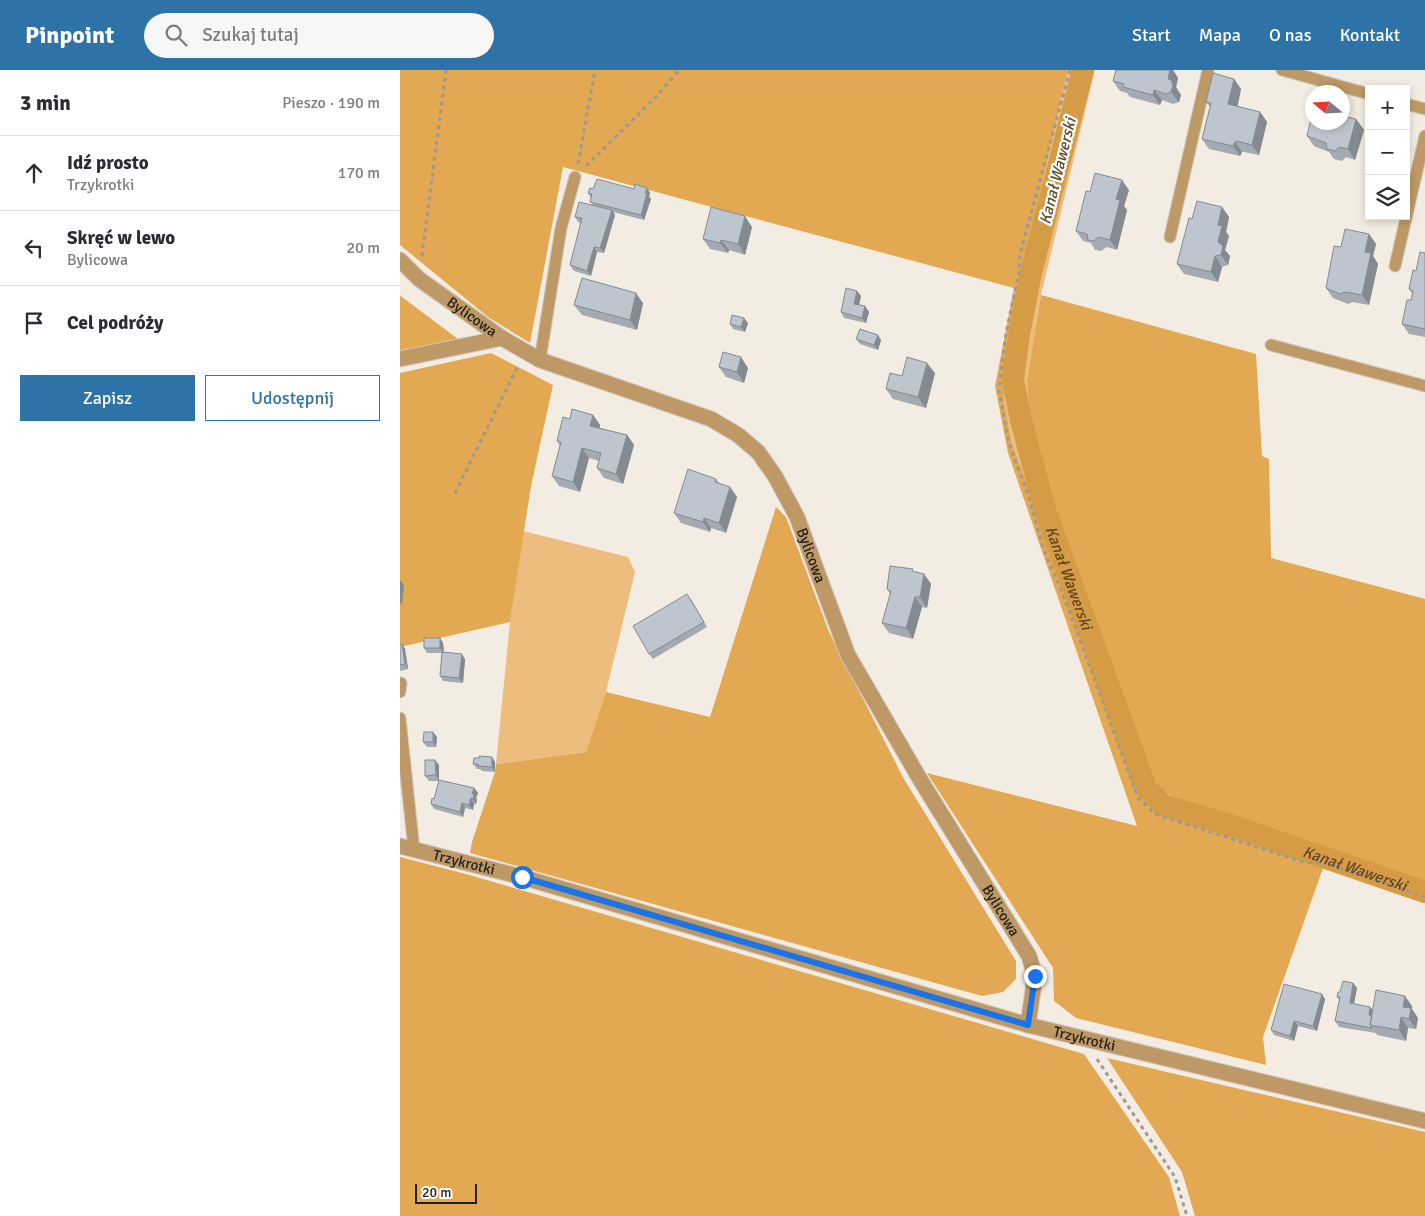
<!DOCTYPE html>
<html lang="pl">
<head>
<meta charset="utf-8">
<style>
  :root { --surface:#fff; --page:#f7f7f7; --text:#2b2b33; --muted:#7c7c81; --line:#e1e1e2; --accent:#2d73a8 }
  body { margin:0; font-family:Signika,sans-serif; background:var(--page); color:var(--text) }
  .controls { position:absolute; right:15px; top:15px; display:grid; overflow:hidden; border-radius:0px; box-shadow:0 2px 8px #0003 }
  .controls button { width:45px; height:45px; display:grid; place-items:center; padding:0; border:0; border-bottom:1px solid var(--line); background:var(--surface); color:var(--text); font:25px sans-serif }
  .compass { position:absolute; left:905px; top:15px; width:45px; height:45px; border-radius:50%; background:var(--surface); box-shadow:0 2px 8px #0003; rotate:288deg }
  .scale { position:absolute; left:15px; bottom:12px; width:62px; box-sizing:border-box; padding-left:5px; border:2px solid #22201c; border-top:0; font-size:14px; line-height:18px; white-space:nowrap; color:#22201c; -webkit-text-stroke:4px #fff; paint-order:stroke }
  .stop { position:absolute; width:15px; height:15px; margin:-11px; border:4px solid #1a73e8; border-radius:50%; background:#fff }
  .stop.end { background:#1a73e8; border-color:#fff; box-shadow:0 1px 5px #0008 }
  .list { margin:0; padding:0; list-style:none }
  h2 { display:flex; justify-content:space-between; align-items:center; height:65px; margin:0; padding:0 20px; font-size:21px }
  h2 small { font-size:16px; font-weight:400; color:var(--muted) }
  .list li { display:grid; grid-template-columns:32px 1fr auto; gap:15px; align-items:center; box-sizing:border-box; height:75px; padding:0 20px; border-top:1px solid var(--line) }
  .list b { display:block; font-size:19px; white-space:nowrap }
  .list p { margin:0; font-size:16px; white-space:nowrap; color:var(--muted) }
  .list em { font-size:16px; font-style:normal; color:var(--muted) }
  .actions { display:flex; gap:10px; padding:15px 20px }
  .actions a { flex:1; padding:11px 0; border:1px solid var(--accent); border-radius:0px; text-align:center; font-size:18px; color:var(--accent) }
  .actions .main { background:var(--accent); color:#fff }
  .icon { flex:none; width:28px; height:28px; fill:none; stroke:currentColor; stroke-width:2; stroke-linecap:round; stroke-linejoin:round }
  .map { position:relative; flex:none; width:1025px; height:1146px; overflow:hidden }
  header { display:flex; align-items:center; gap:30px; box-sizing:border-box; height:70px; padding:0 25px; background:var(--accent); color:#fff }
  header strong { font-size:24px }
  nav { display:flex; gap:28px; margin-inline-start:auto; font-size:18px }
  .search { width:350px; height:45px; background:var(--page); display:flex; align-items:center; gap:12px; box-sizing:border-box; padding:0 18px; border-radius:28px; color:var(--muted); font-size:19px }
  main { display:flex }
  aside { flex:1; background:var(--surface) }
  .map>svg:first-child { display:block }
  .green { fill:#ecbd7c }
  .forest { fill:#e3a852 }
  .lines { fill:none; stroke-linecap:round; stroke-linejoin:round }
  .canal { stroke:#d69c45; stroke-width:22 }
  .lane-casing { stroke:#cdc7be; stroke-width:13 }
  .street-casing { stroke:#cdc7be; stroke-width:17 }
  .path { stroke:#9e9991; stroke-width:3; stroke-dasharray:4 4; stroke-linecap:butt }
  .lane { stroke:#bf9965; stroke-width:11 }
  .street { stroke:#bf9965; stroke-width:15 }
  .wall { fill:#a3aab1 }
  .shaded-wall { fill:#848b90 }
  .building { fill:#bdc6ce; stroke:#848b90 }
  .route { stroke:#1a73e8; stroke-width:6 }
  .labels { text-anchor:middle; stroke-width:4.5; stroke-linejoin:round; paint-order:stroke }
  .street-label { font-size:15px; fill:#22201c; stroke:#fff }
  .water-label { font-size:16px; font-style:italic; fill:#614724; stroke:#fff }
</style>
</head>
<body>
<header>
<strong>Pinpoint</strong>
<div class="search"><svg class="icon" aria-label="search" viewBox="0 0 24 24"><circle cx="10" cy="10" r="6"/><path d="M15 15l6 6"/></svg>Szukaj tutaj</div>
<nav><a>Start</a><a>Mapa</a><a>O nas</a><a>Kontakt</a></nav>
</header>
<main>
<aside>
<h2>3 min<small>Pieszo · 190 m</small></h2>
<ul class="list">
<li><svg class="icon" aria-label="ahead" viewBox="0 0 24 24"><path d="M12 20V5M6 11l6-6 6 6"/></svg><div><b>Idź prosto</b><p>Trzykrotki</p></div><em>170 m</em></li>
<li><svg class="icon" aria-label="left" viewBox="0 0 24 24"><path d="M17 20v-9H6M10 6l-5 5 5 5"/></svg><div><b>Skręć w lewo</b><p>Bylicowa</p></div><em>20 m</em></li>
<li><svg class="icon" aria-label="arrive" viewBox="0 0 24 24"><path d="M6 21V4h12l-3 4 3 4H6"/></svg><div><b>Cel podróży</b></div></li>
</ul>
<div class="actions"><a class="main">Zapisz</a><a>Udostępnij</a></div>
</aside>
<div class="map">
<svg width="1025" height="1146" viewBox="0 0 1025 1146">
  <rect width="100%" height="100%" fill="#f3ece2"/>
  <!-- green -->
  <path class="green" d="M668 0H695L641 225 627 310 630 353 635 391 753 707 775 727 1025 815V832L923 798 753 736 742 727 611 370 604 330 607 270Z
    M123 461 228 487 235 502 206 622 186 682 96 694 110 552Z"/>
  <!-- forest -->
  <path class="forest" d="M0 0H668L607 270 604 330 611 370 742 727 753 736 923 798 863 967 866 995 676 948 654 931 653 898 527 703 737 756 608 383 595 316 614 218 163 97 130 273 88 247 0 175Z
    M0 225 2 227 62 272 0 283Z
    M641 225 856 284 862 386 869 389 871 488 1025 529V815L775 727 760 719 753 707 635 391 630 353 627 310Z
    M91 283 153 315 131 416 110 552 0 577V303Z
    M376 437 386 447 429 562 504 709 616 891V909L603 922 582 926 70 783 72 772 95 702 96 694 186 682 206 622 310 647Z
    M0 787 66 804 684 984 769 1107 780 1146H0Z
    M707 988 1025 1062V1146H795L782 1102Z"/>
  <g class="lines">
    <!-- canal -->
    <path class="canal" id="s1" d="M683 0 631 203 619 264 613 310 621 350 645 440 746 718 763 735 827 754 1025 822"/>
    <defs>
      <path id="lane" d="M882 0 969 24
        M1006 34 1025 39
        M770 167 808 0
        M995 196 1025 66
        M871 275 1025 316
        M140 290 161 158 175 107
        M0 622 1 613
        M0 648 14 780"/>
      <g id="street">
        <path id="s2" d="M0 190 19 209 102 268 140 290 311 349 338 365 358 382 375 406 397 447 448 585 521 711 629 886 635 906 628 955"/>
        <path d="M0 289 102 268"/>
        <path id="s3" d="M0 776 122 807 628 955 1025 1051"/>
      </g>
    </defs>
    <!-- lane casing -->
    <use href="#lane" class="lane-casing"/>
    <!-- street casing -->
    <use href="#street" class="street-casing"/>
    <!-- path -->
    <path class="path" d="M670 0 620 184 619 202 606 263 599 321 609 374 627 421 643 477 667 535 738 728 755 744 903 792 926 793 1025 827
      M178 94 195 0
      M186 96 256 27 279 0
      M22 186 46 0
      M55 423 118 296
      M697 989 775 1107 787 1146"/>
    <!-- lane -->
    <use href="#lane" class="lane"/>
    <!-- street -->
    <use href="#street" class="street"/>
  </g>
  <!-- wall -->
  <path class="wall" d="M716 0H773L778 8 776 17 781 25 779 32 773 34 762 30 760 35 730 27 727 23 720 21 713 11Z
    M834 9 841 19 837 36 860 42 867 52 859 85 844 82H842L840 86 809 79 802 69 810 37 806 32Z
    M956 49 964 60 955 90 946 87 942 91 934 89 929 82 914 76 907 66Z
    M247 118 250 123 249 127 251 129 244 150 213 142 215 145 204 183 197 182 191 206 174 201 170 195 181 153 178 152 175 147 193 135 190 132 191 128 188 123 193 119H234Z
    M729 120 724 136 727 140 717 180 707 177 701 181 695 180 691 173 683 171 676 161 690 122Z
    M822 137 829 147 826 162 829 166 825 180 830 186 828 195 822 197 818 212 784 204 777 194 792 149Z
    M352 157 345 185 329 180 328 183 310 179 303 169Z
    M969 164 976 174 973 186 978 194 969 235 953 232 948 234 933 228 926 218 941 177Z
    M1025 183V267L1009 264 1002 254 1011 230 1012 223 1009 219 1016 201Z
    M457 221 461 226 459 235 465 236 469 242 466 253 444 248 441 242Z
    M243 233 237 260 182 245 174 235Z
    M348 253 345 262 333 259 330 254Z
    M456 269 481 270 478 280 460 274Z
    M319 297 348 298 344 313 326 307Z
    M535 303 526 338 493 329 486 319Z
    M193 345 200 355V358L227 365 234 375 223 414 204 408 197 398 199 391 189 388 180 422 159 416 152 406 160 376 157 371 170 349Z
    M316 409 320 414 330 417 337 427 326 463 311 458 310 462 281 453 274 443Z
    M515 502 524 504 531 514 527 538 522 537 513 569 489 563 482 553 490 524 487 519Z
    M291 529 307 557 253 589 249 584Z
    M40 568 43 573 44 583 65 589 63 613 43 611 40 606 42 583H27L24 578Z
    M0 574H2L5 579 8 599 0 601Z
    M37 667 36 677H27L23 672Z
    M92 687 95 692V702L82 701 80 699H77L73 694Z
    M39 695V710L74 718 78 723 76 728 77 729 76 734H74L73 740 65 738 63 747 34 739 31 734 34 729 39 711H29L25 706Z
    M953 913 957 918 954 934 970 937 973 940 1012 936V939L1018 948 1016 959 1008 958 1006 971 977 965 976 963 939 957 935 951 939 930 937 927 940 922Z
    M925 929 917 961 898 956 894 971 874 965 871 960Z"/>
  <!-- shaded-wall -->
  <path class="shaded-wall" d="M770 0H773L778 8 776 17 781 25 779 32 771 22 768 9Z
    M834 9 841 19 836 44 828 34Z
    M754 20 762 30 760 35 753 25Z
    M860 42 867 52 859 85 852 75Z
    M956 49 964 60 955 90 948 79Z
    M835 72 842 82 840 86 833 76Z
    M722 110 729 120 724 136 727 140 717 180 710 170 716 129Z
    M247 118 250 123 249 127 251 129 244 150 241 145Z
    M822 137 829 147 826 162 829 166 825 180 830 186 828 195 821 185 818 172V155Z
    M212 140 215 145 204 183 200 178Z
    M345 146 352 157 345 185 338 174Z
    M969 164 976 174 973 186 978 194 969 235 962 225 965 182Z
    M321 170 329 180 328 183 320 173Z
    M194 177 197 182 191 206 187 201Z
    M815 186 822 197 818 212 811 202Z
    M457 221 461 226 458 239 454 234Z
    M236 223 243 233 237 260 230 250Z
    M465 236 469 242 466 253 462 248Z
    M344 248 348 253 345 262 341 257Z
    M478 265 481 270 478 280 474 275Z
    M341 287 348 298 344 313 337 302Z
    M527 293 535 303 526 338 518 327Z
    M193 345 200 355 197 366 190 356Z
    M227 365 234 375 223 414 216 404Z
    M182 378 189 388 180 422 173 412Z
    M330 417 337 427 326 463 319 453Z
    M304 448 311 458 310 462 303 452Z
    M524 504 531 514 527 538 520 527Z
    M0 510 4 515 2 535 0 532Z
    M515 527 522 537 513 569 506 558Z
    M40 568 43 573 44 583 40 578Z
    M2 574 5 579 8 599 5 594Z
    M62 584 65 589 63 613 59 608Z
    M33 662 37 667 36 677 33 672Z
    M92 687 95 692V702L92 697Z
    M35 690 39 695V711L36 705Z
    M74 718 78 723 76 728 77 729 76 734 73 729 72 724Z
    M71 728 74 734 73 740 69 735Z
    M62 733 65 738 63 747 60 742Z
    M953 913 957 918 953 938 950 933Z
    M922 924 925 929 917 961 913 956Z
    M1005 926 1012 936V939L1018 948 1016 959 1009 949 1003 937Z
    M970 937 974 942 972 950 969 945Z
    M1001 947 1008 958 1006 971 999 960Z
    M894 951 898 956 894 971 890 966Z"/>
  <!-- building -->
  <path class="building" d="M716 0H770L768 9 771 10 773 15 771 22 766 24 754 20 753 25 723 17 724 14 713 11Z
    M813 3 834 9 828 34 860 42 852 75 837 71 835 72 833 76 802 69 811 33 806 32Z
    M912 44V52H942V46L956 49 948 79 939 77 935 81 927 79 926 73 907 66Z
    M695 103 722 110 716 129 720 130 710 170 699 167 694 171 688 170 687 164 676 161 686 121 690 122Z
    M197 109 234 119 235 114 247 118 245 123H247L241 145 190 132 192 124 188 123 190 118 193 119Z
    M797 131 822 137 818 155 822 156 818 172 823 176 821 185 815 186 811 202 777 194 789 148 792 149Z
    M179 132 212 140 200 178 194 177 187 201 170 195 182 148 175 147Z
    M311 137 345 146 338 174 321 170 320 173 303 169Z
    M945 159 969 164 965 182 971 183 962 225 946 222 940 224 926 218 934 176 941 177Z
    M1020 182 1025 183V259L1002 254 1007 230H1011L1013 221 1009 219 1013 200 1016 201Z
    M182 208 236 223 230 250 174 235Z
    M446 218 457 221 454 234 465 236 462 248 441 242Z
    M332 245 344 248 341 257 330 254Z
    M460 259 478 265 474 275 456 269Z
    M323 282 341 287 337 302 319 297Z
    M507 287 527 293 518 327 486 319 490 303 502 306Z
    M172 339 193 345 190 356 227 365 216 404 197 398 201 383 182 378 173 412 152 406 161 372 157 371 163 347 170 349Z
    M288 399 316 409 315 412 330 417 319 453 304 448 303 452 274 443Z
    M490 496 513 499 512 501 524 504 520 527H515L506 558 482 553 491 521 487 519Z
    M287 524 304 552 249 584 233 556Z
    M24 568H40V578H24Z
    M0 574H2L5 594 0 595Z
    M42 582 62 584 59 608 40 606Z
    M24 662H33V672H23Z
    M79 686 92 687V697L78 696V694H73L74 688H79Z
    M25 690H35L36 705 25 706Z
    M39 710 74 718 72 724H74L73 729 71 728 69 735 62 733 60 742 31 734 32 728 34 729Z
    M943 911 953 913 950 933 970 937 969 945 972 946 970 955 972 958 935 951 940 927H937L938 922H940Z
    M884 914 922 924 913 956 894 951 890 966 871 960Z
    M976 920 1005 926 1003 937 1011 938 1009 949 1001 947 999 960 970 955Z"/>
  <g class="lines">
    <!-- route -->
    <path class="route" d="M122 807 628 955 635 906"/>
  </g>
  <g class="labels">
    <!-- street labels -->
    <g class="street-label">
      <text dy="5" stroke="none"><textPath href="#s2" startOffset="92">Bylicowa</textPath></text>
      <text dy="5" stroke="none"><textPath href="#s2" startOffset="528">Bylicowa</textPath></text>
      <text dy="5" stroke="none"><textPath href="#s3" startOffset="66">Trzykrotki</textPath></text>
      <text dy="5" stroke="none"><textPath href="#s2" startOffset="932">Bylicowa</textPath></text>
      <text dy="5" stroke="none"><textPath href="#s3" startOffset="711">Trzykrotki</textPath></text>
    </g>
    <!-- water labels -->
    <g class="water-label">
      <text transform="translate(657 101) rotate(-76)" y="6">Kanał Wawerski</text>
      <text dy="6" stroke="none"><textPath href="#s1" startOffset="524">Kanał Wawerski</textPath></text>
      <text dy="6" stroke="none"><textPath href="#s1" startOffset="974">Kanał Wawerski</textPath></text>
    </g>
  </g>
</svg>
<div class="controls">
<button>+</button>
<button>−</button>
<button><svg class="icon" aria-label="layers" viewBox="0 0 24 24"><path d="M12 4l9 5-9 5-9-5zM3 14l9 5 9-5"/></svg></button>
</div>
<svg class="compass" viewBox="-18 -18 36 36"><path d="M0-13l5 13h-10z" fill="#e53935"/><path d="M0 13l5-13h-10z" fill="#7c7c81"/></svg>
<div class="scale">20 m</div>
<div class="stop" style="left:122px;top:807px"></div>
<div class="stop end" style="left:635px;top:906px"></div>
</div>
</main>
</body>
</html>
